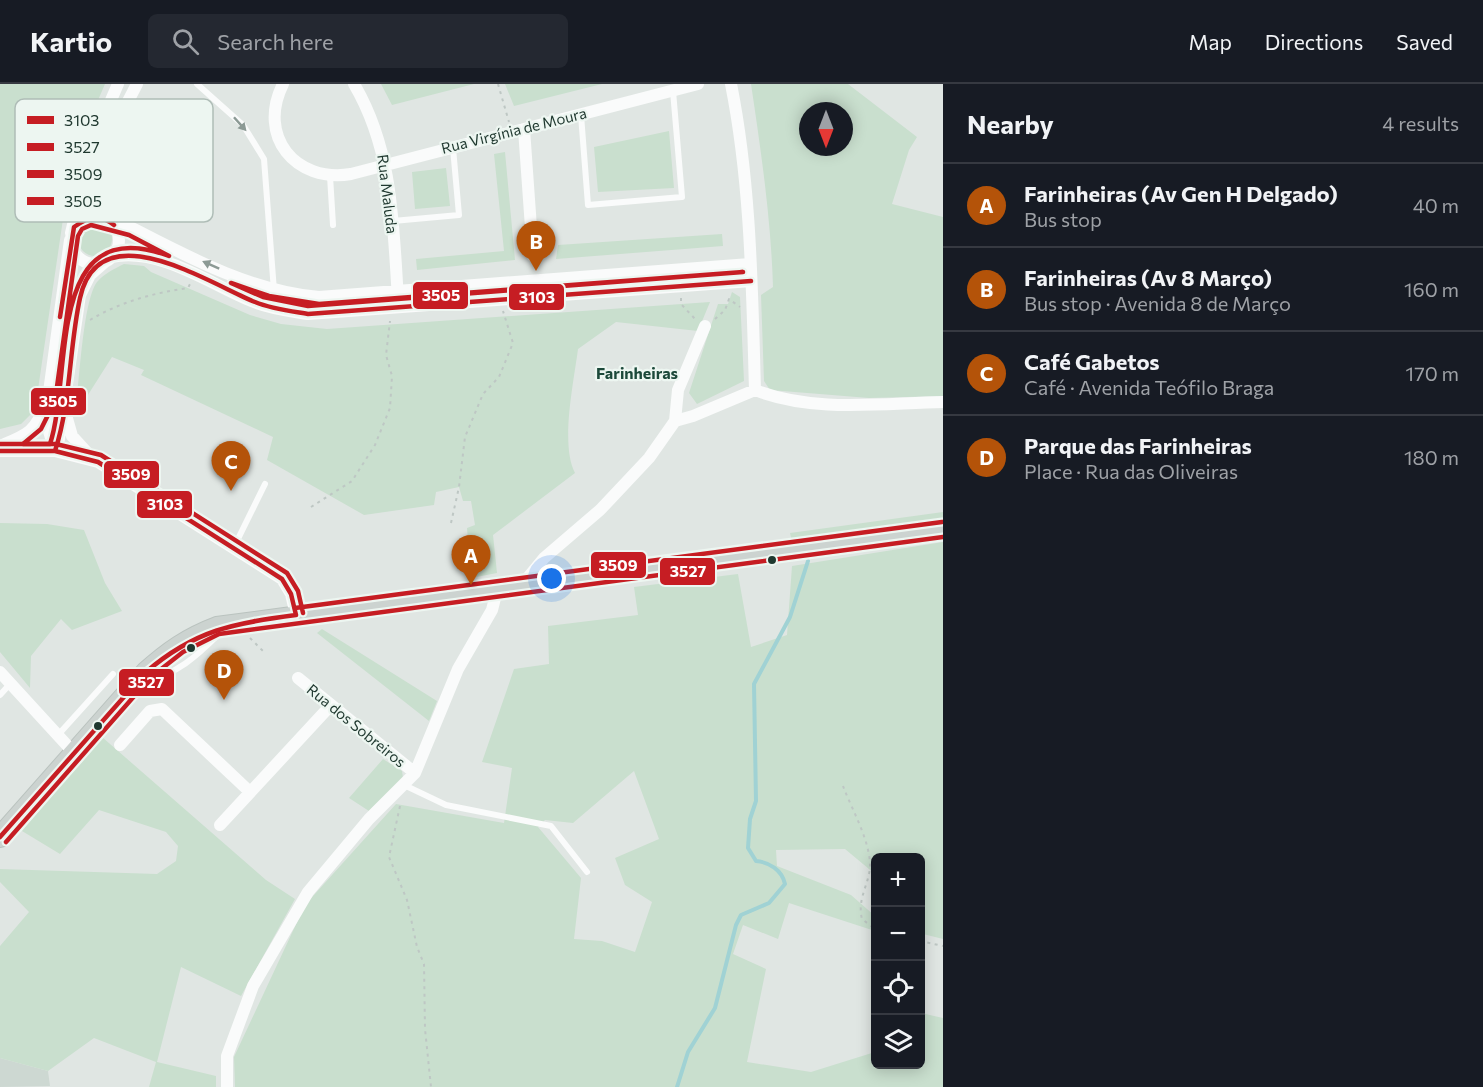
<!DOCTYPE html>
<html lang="en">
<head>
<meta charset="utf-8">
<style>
  :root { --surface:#171b24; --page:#242831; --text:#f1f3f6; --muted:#9ea1a6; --line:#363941; --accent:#b45309 }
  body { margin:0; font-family:Commissioner,sans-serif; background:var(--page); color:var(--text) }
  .controls { position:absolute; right:18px; bottom:18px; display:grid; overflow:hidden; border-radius:9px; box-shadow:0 3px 15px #0003 }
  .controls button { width:54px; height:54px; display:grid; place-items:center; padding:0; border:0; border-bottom:2px solid var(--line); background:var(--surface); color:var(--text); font:30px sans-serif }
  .compass { position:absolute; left:799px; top:18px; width:54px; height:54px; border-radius:50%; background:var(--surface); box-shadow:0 3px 15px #0003; rotate:180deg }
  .you { position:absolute; left:552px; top:495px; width:21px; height:21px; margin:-15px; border:4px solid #fff; border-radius:50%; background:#1a73e8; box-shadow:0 0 0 9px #1a73e833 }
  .badge { display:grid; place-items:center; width:39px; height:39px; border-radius:50%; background:var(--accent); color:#fff; font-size:20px; font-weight:700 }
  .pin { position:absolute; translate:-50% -50px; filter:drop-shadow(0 2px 3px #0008) }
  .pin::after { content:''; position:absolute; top:32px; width:21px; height:18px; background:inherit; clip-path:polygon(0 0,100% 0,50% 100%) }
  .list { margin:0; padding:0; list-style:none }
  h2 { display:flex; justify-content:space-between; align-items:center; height:78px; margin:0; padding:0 24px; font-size:26px }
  h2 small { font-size:20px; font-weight:400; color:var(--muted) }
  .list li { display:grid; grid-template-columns:39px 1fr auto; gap:18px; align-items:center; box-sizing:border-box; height:84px; padding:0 24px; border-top:2px solid var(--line) }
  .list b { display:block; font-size:22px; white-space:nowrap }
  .list p { margin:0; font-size:20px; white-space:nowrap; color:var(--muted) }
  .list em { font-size:20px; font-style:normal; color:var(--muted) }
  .icon { flex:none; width:33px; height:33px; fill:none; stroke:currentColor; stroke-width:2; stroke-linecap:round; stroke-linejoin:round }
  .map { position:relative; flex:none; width:943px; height:1003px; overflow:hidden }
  header { display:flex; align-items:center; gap:36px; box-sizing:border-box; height:84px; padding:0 30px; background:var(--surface); border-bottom:2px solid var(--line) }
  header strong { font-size:28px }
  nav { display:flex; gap:33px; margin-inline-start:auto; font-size:21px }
  .search { width:420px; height:54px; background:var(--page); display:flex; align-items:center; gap:15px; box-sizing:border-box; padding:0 21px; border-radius:9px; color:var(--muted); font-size:22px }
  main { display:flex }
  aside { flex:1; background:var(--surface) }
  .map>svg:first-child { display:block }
  .built { fill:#cdd8d2 }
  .green { fill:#c9dfce; fill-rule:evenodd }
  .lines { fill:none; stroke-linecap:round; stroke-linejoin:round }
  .stream { stroke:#a0d2d4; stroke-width:4 }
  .primary-casing { stroke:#bac3bf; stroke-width:22 }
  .path { stroke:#bec7c4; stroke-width:2; stroke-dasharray:3 4.5; stroke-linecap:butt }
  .service { stroke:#fafbfb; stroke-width:6 }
  .minor { stroke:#fafbfb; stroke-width:12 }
  .primary { stroke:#ccd3d0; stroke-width:20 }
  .bus-1-casing { stroke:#edf6f1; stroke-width:9 }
  .bus-2-casing { stroke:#edf6f1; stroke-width:9 }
  .bus-3-casing { stroke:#edf6f1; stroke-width:9 }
  .bus-4-casing { stroke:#edf6f1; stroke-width:9 }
  .bus-1 { stroke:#c61d23; stroke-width:4.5 }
  .bus-2 { stroke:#c61d23; stroke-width:4.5 }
  .bus-3 { stroke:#c61d23; stroke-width:4.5 }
  .bus-4 { stroke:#c61d23; stroke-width:4.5 }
  .oneway { fill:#8c9a95 }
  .bus-dot { fill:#1f382f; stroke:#edf6f1; stroke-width:2 }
  .labels { text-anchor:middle; stroke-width:4.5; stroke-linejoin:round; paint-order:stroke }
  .street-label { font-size:15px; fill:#1f382f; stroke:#edf6f1 }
  .neighbourhood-label { font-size:16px; font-weight:bold; fill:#1c493a; stroke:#edf6f1 }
  .key { fill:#edf6f1; stroke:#afbdb7; stroke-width:1.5 }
  .key-label { font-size:16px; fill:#1f382f }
  .line-badge { stroke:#edf6f1; stroke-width:2 }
  .badge-label { font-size:16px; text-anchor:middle; font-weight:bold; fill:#fff }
</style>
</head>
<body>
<header>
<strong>Kartio</strong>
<div class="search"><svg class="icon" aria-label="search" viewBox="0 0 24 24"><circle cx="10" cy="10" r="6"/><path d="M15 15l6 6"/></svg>Search here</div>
<nav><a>Map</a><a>Directions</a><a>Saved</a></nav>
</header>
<main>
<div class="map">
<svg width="943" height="1003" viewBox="0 0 943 1003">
  <rect width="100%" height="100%" fill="#e0e6e3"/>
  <!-- built -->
  <path class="built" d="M0 974 48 987 50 1002 0 1003Z"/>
  <!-- green -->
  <path class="green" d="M0 0H105L86 44 68 101 35 326 21 340 0 345Z
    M381 0H474L392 21Z
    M505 0H602L514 22Z
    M751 0H848L917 53 909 66 892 120 943 133V312L869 314 770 306 764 297 761 211 773 203C771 135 761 67 751 0ZM808 27H844V63H808Z
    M669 47 674 104 598 108 594 63Z
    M505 68 515 176 417 186 416 175 504 167 494 70Z
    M446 84 450 122 415 125 412 88Z
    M78 155a17 17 0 1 1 34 0a17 17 0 1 1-34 0Z
    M722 150 723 162 556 175 558 161Z
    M124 180 144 182 151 188 250 231 281 240 327 245 710 218 698 247 616 238 578 265C574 297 560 361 575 389L493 451 497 489 471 494 467 444 475 441 471 417H463L459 403 436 408 434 421 364 431 267 376 273 353 141 291 144 286 112 273 86 314 77 312C80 288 84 215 97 198 105 189 114 185 124 180Z
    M732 208 740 213 744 297 697 320 689 309 718 220H728Z
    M943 428V436L792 458 790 449Z
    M0 439 47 440 84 446 105 499 122 527 72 546 61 535 31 572 30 604 0 568Z
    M943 458V855L923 850 921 856 920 774H876L875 790 845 765 776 766 777 782 851 811 875 832V847L789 819 778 855 743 841 733 870 766 885 747 978 811 988 875 968 876 980H920L921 929 943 934V1003H235L234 973 305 821 396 720 504 739 512 684 482 678 514 585 549 580 548 542 638 531 634 503 738 490 751 563 787 551 792 482ZM634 687 659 755 615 774 625 801 652 818 635 868 602 857 574 855 581 794 538 743 545 736 573 739Z
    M322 545 437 617 429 637 317 549Z
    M102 653 266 796 295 815 241 912 181 883 157 978 216 992V1003H149L156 978 94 954 48 987 0 974V862L29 828 0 798V785L157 790 176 777 178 762 166 748 99 726 60 770 22 747Z
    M383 675 402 687 403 694 369 727 349 714Z"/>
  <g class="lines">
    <!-- stream -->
    <path class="stream" d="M677 1003 688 968 715 924 736 841 741 831 769 819 785 800C782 786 769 778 756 777L748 764 750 735 756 717 754 600 790 533 808 477"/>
    <defs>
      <path id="primary" d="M0 753 146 588C168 568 188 554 217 543L943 445"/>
    </defs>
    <!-- primary casing -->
    <use href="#primary" class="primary-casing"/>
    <!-- path -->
    <path class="path" d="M498 0 509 38
      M681 214V220L696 236
      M715 235 725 226 729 215 740 223
      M90 236C120 218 153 209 188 204L190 200
      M311 423 352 397 375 361 390 324 392 292 386 271 390 237
      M451 439 459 403 465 353 483 310 499 293 513 259 503 227
      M250 554 265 569
      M843 702C852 726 871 758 870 784 868 802 857 816 862 835L876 846
      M400 722 389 773 407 816 417 863 424 880 425 945 431 1003
      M920 857 943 862"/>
    <!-- service -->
    <path class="service" d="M197 0 243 41 264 75 274 207
      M581 31 588 121 682 113 673 7
      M330 92 333 141
      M393 137 459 131 453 64
      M234 463 265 400
      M145 597C176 591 197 572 219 550
      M0 611 10 600
      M58 651 113 590
      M404 701 446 721 551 742 587 788"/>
    <!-- minor -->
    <path class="minor" d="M283 0C257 52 295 99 351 90L698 0
      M354 0C393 66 393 140 398 215
      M524 45 533 172
      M71 156a24 24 0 1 1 48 0a24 24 0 1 1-48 0Z
      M113 140C112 123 105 110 104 93 103 62 123 27 137 0
      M114 141 132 144C190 174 254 208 319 213L750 180
      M71 149 93 58 118 0
      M111 173C161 163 209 200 254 218 271 225 290 227 308 230L751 197
      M755 306C814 329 881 319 943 318
      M66 331 72 352 92 374
      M675 337 678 306 705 242
      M0 362C26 351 35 349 45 321
      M0 367H55L98 378 282 495 291 510 296 531
      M55 367 48 344V315L70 156
      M55 367 59 355 80 211 90 191 106 177
      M521 502 544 474 600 426 649 374 675 337 693 332 755 306C752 205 751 100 731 0
      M0 588 75 670
      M298 594 415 689
      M120 661 150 627 162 625 250 708
      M220 741 331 621
      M227 1003V972L253 902 308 808 369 735 415 689 458 585 492 526 497 506"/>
    <!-- primary -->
    <use href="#primary" class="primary"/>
    <defs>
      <path id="bus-1" d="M60 233 74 143C90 132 98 129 114 141
        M0 367H55L98 378 282 495 291 510 296 531
        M55 367C71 318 69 264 80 214 99 126 210 200 255 218 272 225 290 227 308 230L751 197
        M0 753 146 588C195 546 234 539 296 531"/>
      <path id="bus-2" d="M6 758 151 593 183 568 219 550 943 453"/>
      <path id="bus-3" d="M0 360H56L101 371 287 489 298 507 303 529
        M295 524 942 438"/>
      <path id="bus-4" d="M91 141 129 151 169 172C44 126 73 290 50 360H23L41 345 55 317 78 152 82 145Z
        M743 188 308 222 263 213 231 199 269 212 319 220Z"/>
    </defs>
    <!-- bus-1 casing -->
    <use href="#bus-1" class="bus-1-casing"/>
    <!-- bus-2 casing -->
    <use href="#bus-2" class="bus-2-casing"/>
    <!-- bus-3 casing -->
    <use href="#bus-3" class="bus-3-casing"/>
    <!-- bus-4 casing -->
    <use href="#bus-4" class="bus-4-casing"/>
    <!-- bus-1 -->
    <use href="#bus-1" class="bus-1"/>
    <!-- bus-2 -->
    <use href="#bus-2" class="bus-2"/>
    <!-- bus-3 -->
    <use href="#bus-3" class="bus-3"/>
    <!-- bus-4 -->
    <use href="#bus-4" class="bus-4"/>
  </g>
  <!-- one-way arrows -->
  <defs><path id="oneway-solid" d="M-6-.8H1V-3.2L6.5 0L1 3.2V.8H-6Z" transform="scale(1.5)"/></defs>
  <g class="oneway">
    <use href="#oneway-solid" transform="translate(240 40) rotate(48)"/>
    <use href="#oneway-solid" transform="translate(211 181) rotate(-156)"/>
  </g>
  <!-- markers -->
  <g class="bus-dot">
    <circle cx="772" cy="476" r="5"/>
    <circle cx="191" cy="564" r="5"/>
    <circle cx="98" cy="642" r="5"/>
  </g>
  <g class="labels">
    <!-- street labels -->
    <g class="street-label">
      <text transform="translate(514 47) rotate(-14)" y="5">Rua Virgínia de Moura</text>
      <text transform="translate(387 110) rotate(83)" y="5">Rua Maluda</text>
      <text transform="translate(356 642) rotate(39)" y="5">Rua dos Sobreiros</text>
    </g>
    <!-- neighbourhood labels -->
    <g class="neighbourhood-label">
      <text x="637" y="295">Farinheiras</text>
    </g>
  </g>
  <!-- legend -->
  <rect x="15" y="15" width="198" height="123" rx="9" class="key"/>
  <rect x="27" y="32" width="27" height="8" fill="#c61d23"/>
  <rect x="27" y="59" width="27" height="8" fill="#c61d23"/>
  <rect x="27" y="86" width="27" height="8" fill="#c61d23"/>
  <rect x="27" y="113" width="27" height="8" fill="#c61d23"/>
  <g class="key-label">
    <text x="64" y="42">3103</text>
    <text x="64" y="69">3527</text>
    <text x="64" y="96">3509</text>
    <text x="64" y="123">3505</text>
  </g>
  <g class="line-badge">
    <rect x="412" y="197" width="57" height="29" rx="6" fill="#c61d23"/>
    <rect x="508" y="199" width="57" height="28" rx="6" fill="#c61d23"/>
    <rect x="30" y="303" width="57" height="29" rx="6" fill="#c61d23"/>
    <rect x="103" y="376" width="57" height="29" rx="6" fill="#c61d23"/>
    <rect x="136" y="406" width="57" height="29" rx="6" fill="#c61d23"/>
    <rect x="590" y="467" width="57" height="28" rx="6" fill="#c61d23"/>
    <rect x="659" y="473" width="57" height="29" rx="6" fill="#c61d23"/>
    <rect x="118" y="584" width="57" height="29" rx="6" fill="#c61d23"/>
  </g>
  <g class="badge-label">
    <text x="441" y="217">3505</text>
    <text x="537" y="219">3103</text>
    <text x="58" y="323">3505</text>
    <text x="131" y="396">3509</text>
    <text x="165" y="426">3103</text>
    <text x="618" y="487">3509</text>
    <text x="688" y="493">3527</text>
    <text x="146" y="604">3527</text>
  </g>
</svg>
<div class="controls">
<button>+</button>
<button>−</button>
<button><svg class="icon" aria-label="locate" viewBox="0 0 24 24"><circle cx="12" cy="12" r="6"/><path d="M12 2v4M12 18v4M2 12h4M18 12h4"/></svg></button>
<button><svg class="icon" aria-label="layers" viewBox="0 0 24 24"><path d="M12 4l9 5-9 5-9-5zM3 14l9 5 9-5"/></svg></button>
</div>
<svg class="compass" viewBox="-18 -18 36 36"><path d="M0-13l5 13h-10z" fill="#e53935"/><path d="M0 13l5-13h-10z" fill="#9ea1a6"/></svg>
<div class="you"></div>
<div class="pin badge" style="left:471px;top:501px">A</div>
<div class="pin badge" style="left:536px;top:187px">B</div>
<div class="pin badge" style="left:231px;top:407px">C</div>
<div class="pin badge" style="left:224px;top:616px">D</div>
</div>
<aside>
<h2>Nearby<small>4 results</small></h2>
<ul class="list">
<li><span class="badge">A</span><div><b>Farinheiras (Av Gen H Delgado)</b><p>Bus stop</p></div><em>40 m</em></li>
<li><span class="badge">B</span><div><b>Farinheiras (Av 8 Março)</b><p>Bus stop · Avenida 8 de Março</p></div><em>160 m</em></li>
<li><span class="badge">C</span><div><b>Café Gabetos</b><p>Café · Avenida Teófilo Braga</p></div><em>170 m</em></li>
<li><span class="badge">D</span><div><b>Parque das Farinheiras</b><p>Place · Rua das Oliveiras</p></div><em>180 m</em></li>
</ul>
</aside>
</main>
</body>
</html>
